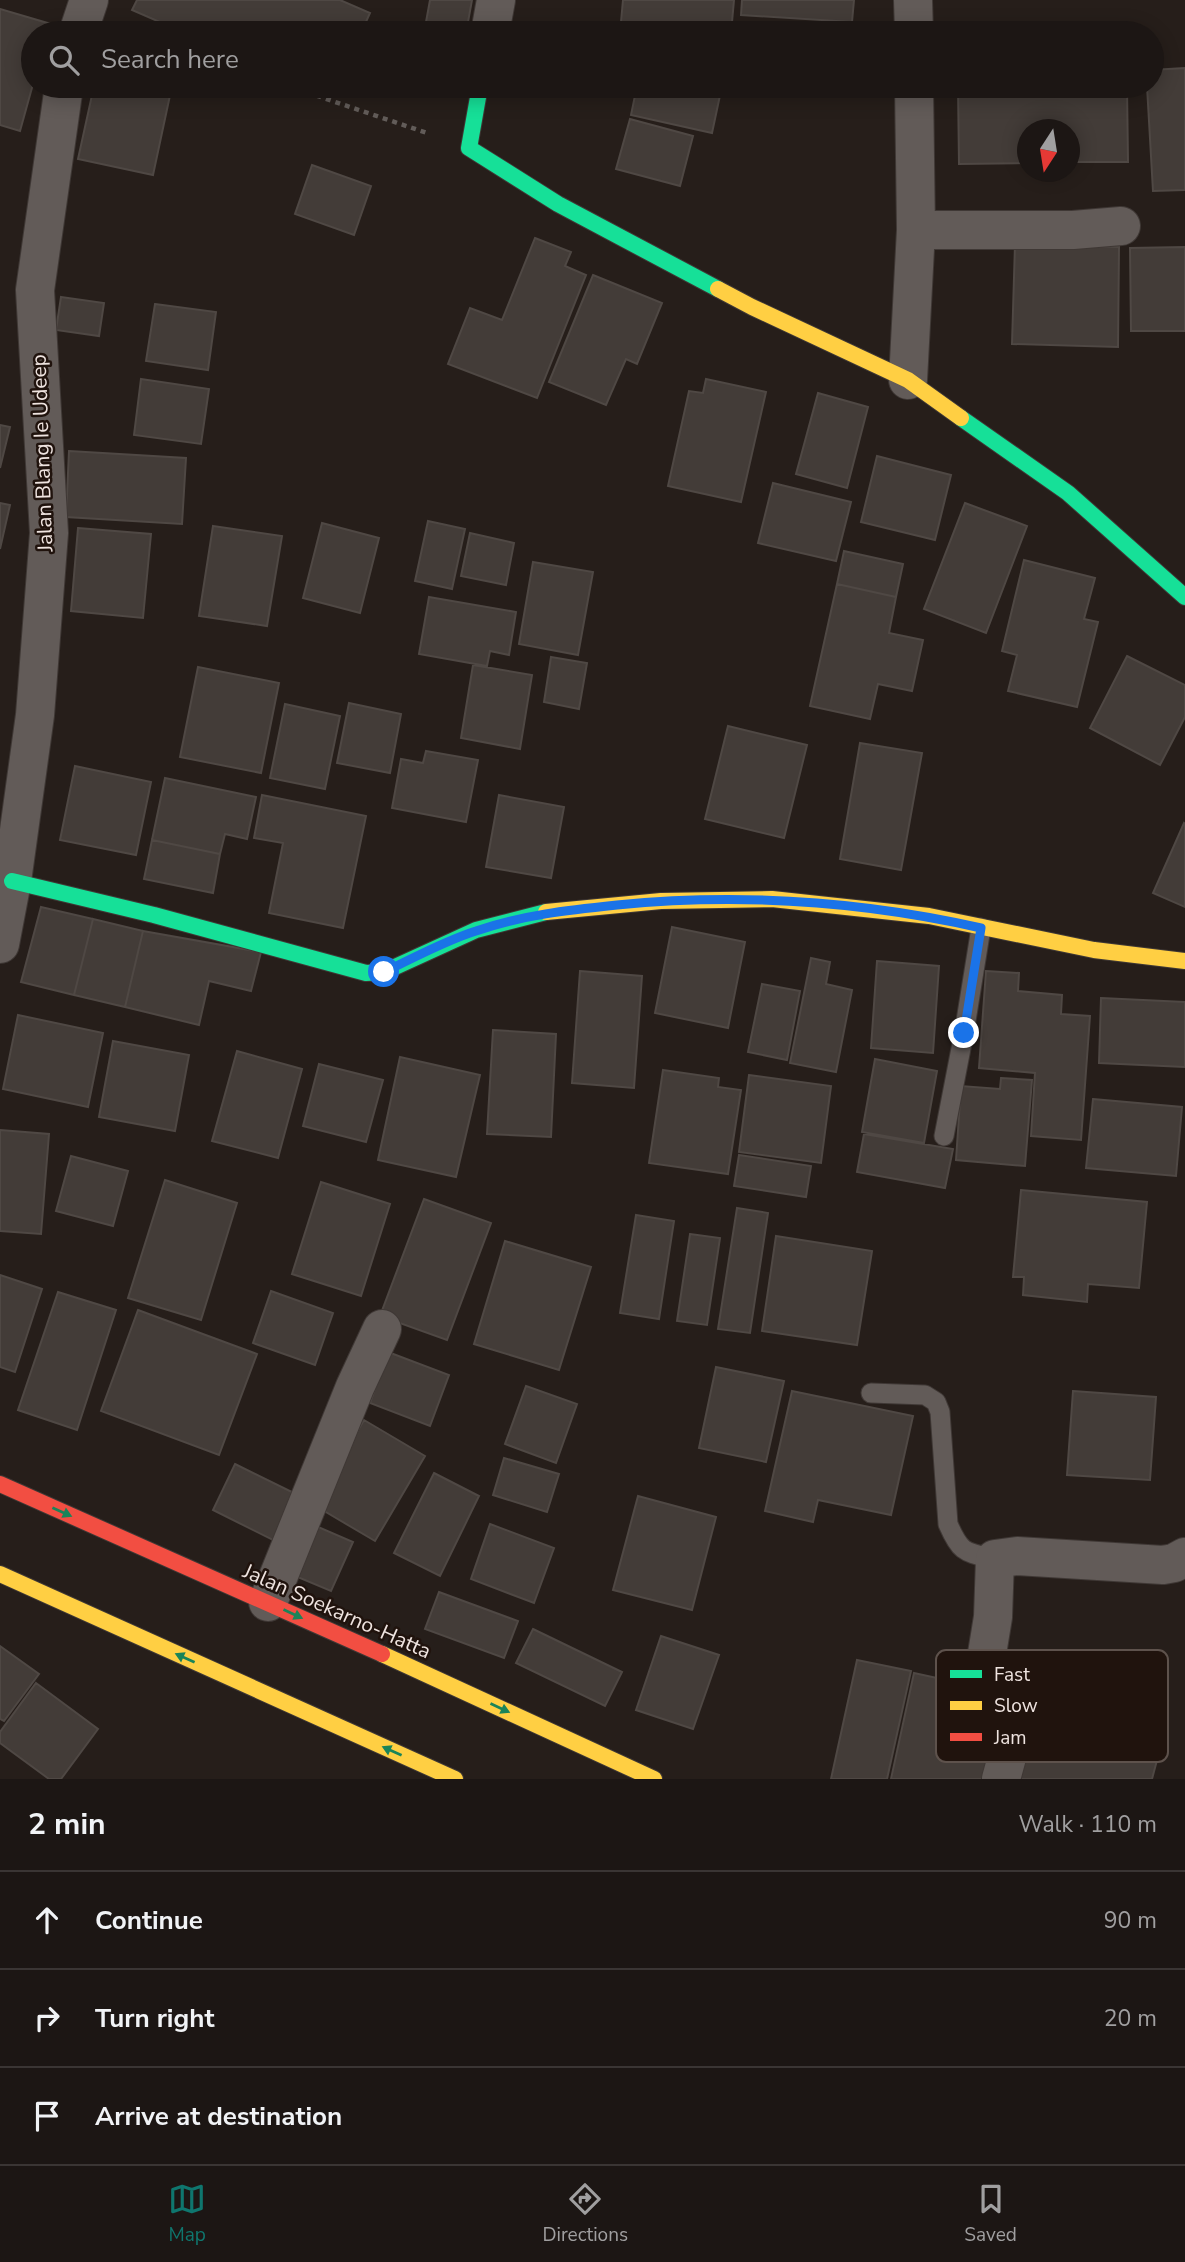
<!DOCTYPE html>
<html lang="en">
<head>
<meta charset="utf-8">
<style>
  :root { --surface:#1c1614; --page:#292322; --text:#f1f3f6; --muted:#a09fa0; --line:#3a3534; --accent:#0f766e }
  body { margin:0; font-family:"Nunito Sans",sans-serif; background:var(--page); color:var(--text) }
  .compass { position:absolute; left:1017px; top:119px; width:63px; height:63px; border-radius:50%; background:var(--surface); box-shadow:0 4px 18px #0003; rotate:192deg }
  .stop { position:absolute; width:21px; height:21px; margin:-16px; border:5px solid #1a73e8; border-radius:50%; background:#fff }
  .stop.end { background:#1a73e8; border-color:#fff; box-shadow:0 2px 7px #0008 }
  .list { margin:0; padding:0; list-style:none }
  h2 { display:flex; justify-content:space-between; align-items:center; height:91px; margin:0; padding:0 28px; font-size:30px }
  h2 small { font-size:23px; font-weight:400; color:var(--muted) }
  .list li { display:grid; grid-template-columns:46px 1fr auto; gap:21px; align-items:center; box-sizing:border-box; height:98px; padding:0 28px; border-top:2px solid var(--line) }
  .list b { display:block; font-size:26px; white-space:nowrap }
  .list em { font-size:23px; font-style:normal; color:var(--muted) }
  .icon { flex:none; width:38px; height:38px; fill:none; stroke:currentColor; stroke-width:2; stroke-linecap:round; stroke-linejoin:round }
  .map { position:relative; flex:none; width:1185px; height:1779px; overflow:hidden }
  .search { position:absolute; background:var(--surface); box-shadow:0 4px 18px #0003; left:21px; right:21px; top:21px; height:77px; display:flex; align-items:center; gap:18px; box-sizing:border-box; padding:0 24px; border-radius:38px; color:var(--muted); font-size:26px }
  .sheet { height:385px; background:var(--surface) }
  nav { display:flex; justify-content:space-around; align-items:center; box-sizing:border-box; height:98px; border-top:2px solid var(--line); background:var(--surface); font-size:19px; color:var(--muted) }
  nav a { display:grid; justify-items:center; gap:4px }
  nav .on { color:var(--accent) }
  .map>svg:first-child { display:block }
  .building { fill:#433c38; stroke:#4f4844; stroke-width:2 }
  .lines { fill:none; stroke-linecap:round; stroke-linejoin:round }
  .lane-casing { stroke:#3f3835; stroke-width:21 }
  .street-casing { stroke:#3f3835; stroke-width:40 }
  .fast-casing { stroke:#3f3835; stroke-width:18 }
  .slow-casing { stroke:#3f3835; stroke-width:18 }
  .jam-casing { stroke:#3f3835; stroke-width:18 }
  .path { stroke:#625c59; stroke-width:4.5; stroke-dasharray:5 5; stroke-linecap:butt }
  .lane { stroke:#625b58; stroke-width:19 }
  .street { stroke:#625b58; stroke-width:38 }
  .fast { stroke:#16e098; stroke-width:16 }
  .slow { stroke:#ffcf43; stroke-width:16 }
  .jam { stroke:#f24e42; stroke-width:16 }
  .oneway { fill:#1a8459 }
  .route { stroke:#1a73e8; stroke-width:9 }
  .labels { text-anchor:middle; stroke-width:5; stroke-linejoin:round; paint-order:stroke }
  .street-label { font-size:21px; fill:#efe4e0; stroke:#20130d }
  .key { fill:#20130d; stroke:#5e524c; stroke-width:2 }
  .key-label { font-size:19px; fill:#efe4e0 }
</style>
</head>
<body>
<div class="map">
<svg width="1185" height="1779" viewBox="0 0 1185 1779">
  <rect width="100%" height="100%" fill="#261e1a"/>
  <!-- building -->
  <path class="building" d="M137 0H340L370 13 361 33H185L132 10Z
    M430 0H472L466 33H424Z
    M623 0H734L731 33H620Z
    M742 0H854L852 22 741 15Z
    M0 9 51 24 48 33H33V84L20 131 0 125Z
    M1185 68V190L1153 191 1147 86H1152V70Z
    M94 86H172L153 175 78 159Z
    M637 86H722L712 133 631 115Z
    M958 86H1127L1128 162H1070V130H1028V163L959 164Z
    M630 119 693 136 680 186 616 169Z
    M312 165 371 186 354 235 295 214Z
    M535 238 571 252 565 266 586 275 537 398 448 364 470 308 502 320Z
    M1015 244 1119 247 1118 347 1012 344Z
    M1185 247V331H1131L1130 248Z
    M593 275 662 303 637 364 626 359 606 405 549 382Z
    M61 297 104 303 99 336 56 330Z
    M155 304 216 312 208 370 146 361Z
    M141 379 209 389 201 444 134 435Z
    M706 379 766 392 741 502 668 486 689 391 703 393Z
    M818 393 868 407 847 488 796 474Z
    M0 425 10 427 0 468Z
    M69 451 186 458 182 524 66 517Z
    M877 456 951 475 935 540 861 522Z
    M773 483 851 502 836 561 758 543Z
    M0 503 10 505 0 549Z
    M965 503 1027 526 986 633 924 609Z
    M428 521 465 529 452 589 415 581Z
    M322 523 379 538 360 613 303 598Z
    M213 526 282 536 267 626 199 616Z
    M78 528 151 534 143 618 71 611Z
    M470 533 514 543 506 585 461 576Z
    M844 551 903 564 896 597 837 584Z
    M1024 560 1095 578 1084 619 1098 622 1077 707 1008 691 1017 655 1002 651Z
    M533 562 593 572 578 655 519 644Z
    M837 584 896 597 889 633 923 640 912 691 878 684 870 719 810 706Z
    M429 597 516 612 509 655 490 651 487 666 419 654Z
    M1127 656 1185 685V717L1160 765 1090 728Z
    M551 657 587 663 579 709 544 702Z
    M473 665 532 675 520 749 461 738Z
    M198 667 279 683 261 773 180 757Z
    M349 703 401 714 390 773 337 763Z
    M285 704 340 716 325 789 270 778Z
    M728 726 807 745 784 838 705 819Z
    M860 743 922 753 901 870 840 859Z
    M426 751 478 760 466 822 392 808 401 759 423 763Z
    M75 766 151 782 136 855 60 840Z
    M165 778 256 797 247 839 225 834 220 854 152 840Z
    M262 795 366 816 343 928 269 913 283 843 254 838Z
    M499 795 564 807 551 878 486 867Z
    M1184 823 1185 824V907L1153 893Z
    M152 840 220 854 213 893 144 879Z
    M41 907 93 919 74 995 21 982Z
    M93 919 143 931 125 1007 74 995Z
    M672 927 745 942 728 1028 655 1013Z
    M143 931 261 952 251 991 209 981 199 1025 125 1007Z
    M811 958 830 962 826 984 852 990 836 1072 790 1063Z
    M877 961 939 966 933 1053 871 1048Z
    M580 971 642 976 634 1088 572 1083Z
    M986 971 1019 973 1018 991 1062 995 1061 1014 1090 1016 1081 1140 1031 1136 1035 1073 979 1068Z
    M762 984 800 991 787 1060 748 1052Z
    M1101 998 1185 1002V1067L1099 1063Z
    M18 1015 103 1033 88 1107 3 1089Z
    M493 1030 556 1034 551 1137 487 1134Z
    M113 1041 189 1055 175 1131 99 1117Z
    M237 1051 302 1069 278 1158 212 1141Z
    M400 1057 480 1075 456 1177 378 1160Z
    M875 1059 937 1071 924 1143 862 1132Z
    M319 1064 383 1080 366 1142 303 1126Z
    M663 1070 719 1078 718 1087 741 1090 728 1174 649 1163Z
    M749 1075 831 1086 821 1163 739 1152Z
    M1001 1078 1032 1080 1025 1166 956 1160 961 1086 1000 1089Z
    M1093 1099 1182 1107 1176 1176 1086 1168Z
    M0 1130 49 1134 41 1234 0 1231Z
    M864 1134 953 1149 945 1188 857 1172Z
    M739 1155 811 1166 806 1197 734 1186Z
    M71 1156 128 1171 113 1226 56 1211Z
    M165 1180 237 1203 201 1320 128 1298Z
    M321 1182 390 1204 361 1296 292 1274Z
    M1021 1190 1147 1202 1139 1288 1088 1284 1087 1302 1023 1295 1024 1277H1013Z
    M424 1199 491 1223 447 1340 380 1316Z
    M737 1208 768 1213 750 1333 718 1329Z
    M636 1215 674 1221 659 1319 620 1313Z
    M690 1234 720 1238 707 1325 677 1321Z
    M776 1236 872 1251 857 1345 762 1331Z
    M505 1241 591 1267 559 1370 474 1344Z
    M0 1275 42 1289 15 1372 0 1367Z
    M271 1291 333 1313 315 1365 253 1343Z
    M58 1292 116 1310 77 1430 18 1410Z
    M138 1310 257 1354 219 1455 101 1411Z
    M388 1352 449 1375 430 1426 370 1403Z
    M716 1367 784 1381 766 1462 699 1448Z
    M526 1386 577 1404 556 1463 505 1444Z
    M792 1391 913 1416 891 1515 818 1500 813 1522 765 1511Z
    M1073 1391 1156 1397 1150 1480 1067 1475Z
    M364 1420 425 1456 375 1541 314 1505Z
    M504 1458 559 1474 547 1512 493 1495Z
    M235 1464 300 1496 277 1542 213 1510Z
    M434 1473 479 1496 440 1576 394 1553Z
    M638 1496 716 1517 692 1610 613 1590Z
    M309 1523 353 1542 331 1591 288 1573Z
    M490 1524 554 1548 534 1603 471 1579Z
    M439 1592 518 1621 504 1658 425 1629Z
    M533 1629 622 1672 605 1706 516 1663Z
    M661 1636 719 1655 693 1729 636 1710Z
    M0 1646 39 1674 4 1721 0 1719Z
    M857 1660 911 1671 887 1779H831Z
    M914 1673 969 1685 961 1723 998 1731 987 1779H891Z
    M36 1683 98 1729 61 1779H49L0 1743V1732Z
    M1038 1701 1164 1734 1152 1779H1018Z"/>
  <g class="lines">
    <defs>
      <path id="lane" d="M944 1136 964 1033 981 928
        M871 1393 925 1395 936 1402 940 1412 948 1524C961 1554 965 1552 995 1559"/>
      <path id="street" d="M913 0 914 33
        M78 33 89 0
        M490 33 496 0
        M916 230H1073L1121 226
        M908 380 916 230 914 86
        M0 944 12 881 35 715 49 533 35 290 64 86
        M268 1602 355 1387 382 1329
        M1001 1779 1009 1750 1008 1710 986 1685 984 1672 993 1617 995 1559 1017 1556 1163 1565 1174 1563 1185 1557"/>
      <path id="fast" d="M480 86 469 148 558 204 718 289
        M961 418 1068 493 1185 597
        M12 881 154 915 366 973 384 972 476 930 546 912"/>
      <path id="slow" d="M718 289 752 307 908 380 961 418
        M546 912 661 901 772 899 929 916 1094 950 1185 961
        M0 1574 455 1779
        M382 1654 654 1779"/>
      <path id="jam" d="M0 1484 382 1654"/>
    </defs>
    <!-- lane casing -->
    <use href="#lane" class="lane-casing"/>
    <!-- street casing -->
    <use href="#street" class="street-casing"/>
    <!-- fast casing -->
    <use href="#fast" class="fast-casing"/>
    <!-- slow casing -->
    <use href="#slow" class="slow-casing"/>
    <!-- jam casing -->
    <use href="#jam" class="jam-casing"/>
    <!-- path -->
    <path class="path" d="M124 30 134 33
      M288 86 427 133"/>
    <!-- lane -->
    <use href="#lane" class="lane"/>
    <!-- street -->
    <use href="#street" class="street"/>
    <!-- fast -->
    <use href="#fast" class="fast"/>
    <!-- slow -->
    <use href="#slow" class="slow"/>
    <!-- jam -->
    <use href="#jam" class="jam"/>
  </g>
  <!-- one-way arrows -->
  <defs><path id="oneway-solid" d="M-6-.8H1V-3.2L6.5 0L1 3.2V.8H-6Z" transform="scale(1.75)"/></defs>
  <g class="oneway">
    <use href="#oneway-solid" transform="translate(62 1512) rotate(24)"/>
    <use href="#oneway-solid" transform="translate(293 1614) rotate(25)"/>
    <use href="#oneway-solid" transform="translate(185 1658) rotate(-156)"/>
    <use href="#oneway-solid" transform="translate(500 1708) rotate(25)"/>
    <use href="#oneway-solid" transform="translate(392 1751) rotate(-156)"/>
  </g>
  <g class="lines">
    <!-- route -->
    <path class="route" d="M384 972C414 958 444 941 476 931 522 915 569 910 617 905 739 893 861 901 981 928L964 1033"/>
  </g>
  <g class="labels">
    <!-- street labels -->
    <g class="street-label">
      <text transform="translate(42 453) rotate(-92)" y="7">Jalan Blang Ie Udeep</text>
      <text transform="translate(337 1611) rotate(24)" y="7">Jalan Soekarno-Hatta</text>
    </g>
  </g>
  <!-- legend -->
  <rect x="936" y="1650" width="232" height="112" rx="10" class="key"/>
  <rect x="950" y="1670" width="32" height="8" fill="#16e098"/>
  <rect x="950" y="1701" width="32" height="9" fill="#ffcf43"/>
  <rect x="950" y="1733" width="32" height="8" fill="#f24e42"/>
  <g class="key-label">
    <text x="994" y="1681">Fast</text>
    <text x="994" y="1712">Slow</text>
    <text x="994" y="1744">Jam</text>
  </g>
</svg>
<svg class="compass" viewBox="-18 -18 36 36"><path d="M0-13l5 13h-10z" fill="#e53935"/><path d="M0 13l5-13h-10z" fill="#a09fa0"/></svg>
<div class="stop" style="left:384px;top:972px"></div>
<div class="stop end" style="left:964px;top:1033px"></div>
<div class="search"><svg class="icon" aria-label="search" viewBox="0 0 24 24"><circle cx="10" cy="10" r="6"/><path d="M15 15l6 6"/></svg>Search here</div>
</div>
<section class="sheet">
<h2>2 min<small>Walk · 110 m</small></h2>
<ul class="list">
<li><svg class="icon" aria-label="ahead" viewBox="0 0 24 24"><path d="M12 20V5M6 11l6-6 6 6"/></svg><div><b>Continue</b></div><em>90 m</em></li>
<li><svg class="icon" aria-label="right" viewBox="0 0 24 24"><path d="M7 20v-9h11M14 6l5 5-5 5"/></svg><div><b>Turn right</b></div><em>20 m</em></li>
<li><svg class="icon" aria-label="arrive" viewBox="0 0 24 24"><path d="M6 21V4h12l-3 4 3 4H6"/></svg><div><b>Arrive at destination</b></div></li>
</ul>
</section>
<nav>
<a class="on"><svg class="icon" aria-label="map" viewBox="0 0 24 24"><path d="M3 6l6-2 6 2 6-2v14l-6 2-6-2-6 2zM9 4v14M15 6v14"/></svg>Map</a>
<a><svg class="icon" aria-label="directions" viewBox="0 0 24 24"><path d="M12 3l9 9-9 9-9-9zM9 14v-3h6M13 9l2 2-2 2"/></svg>Directions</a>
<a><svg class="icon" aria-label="saved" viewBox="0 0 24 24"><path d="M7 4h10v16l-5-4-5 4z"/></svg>Saved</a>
</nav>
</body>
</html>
